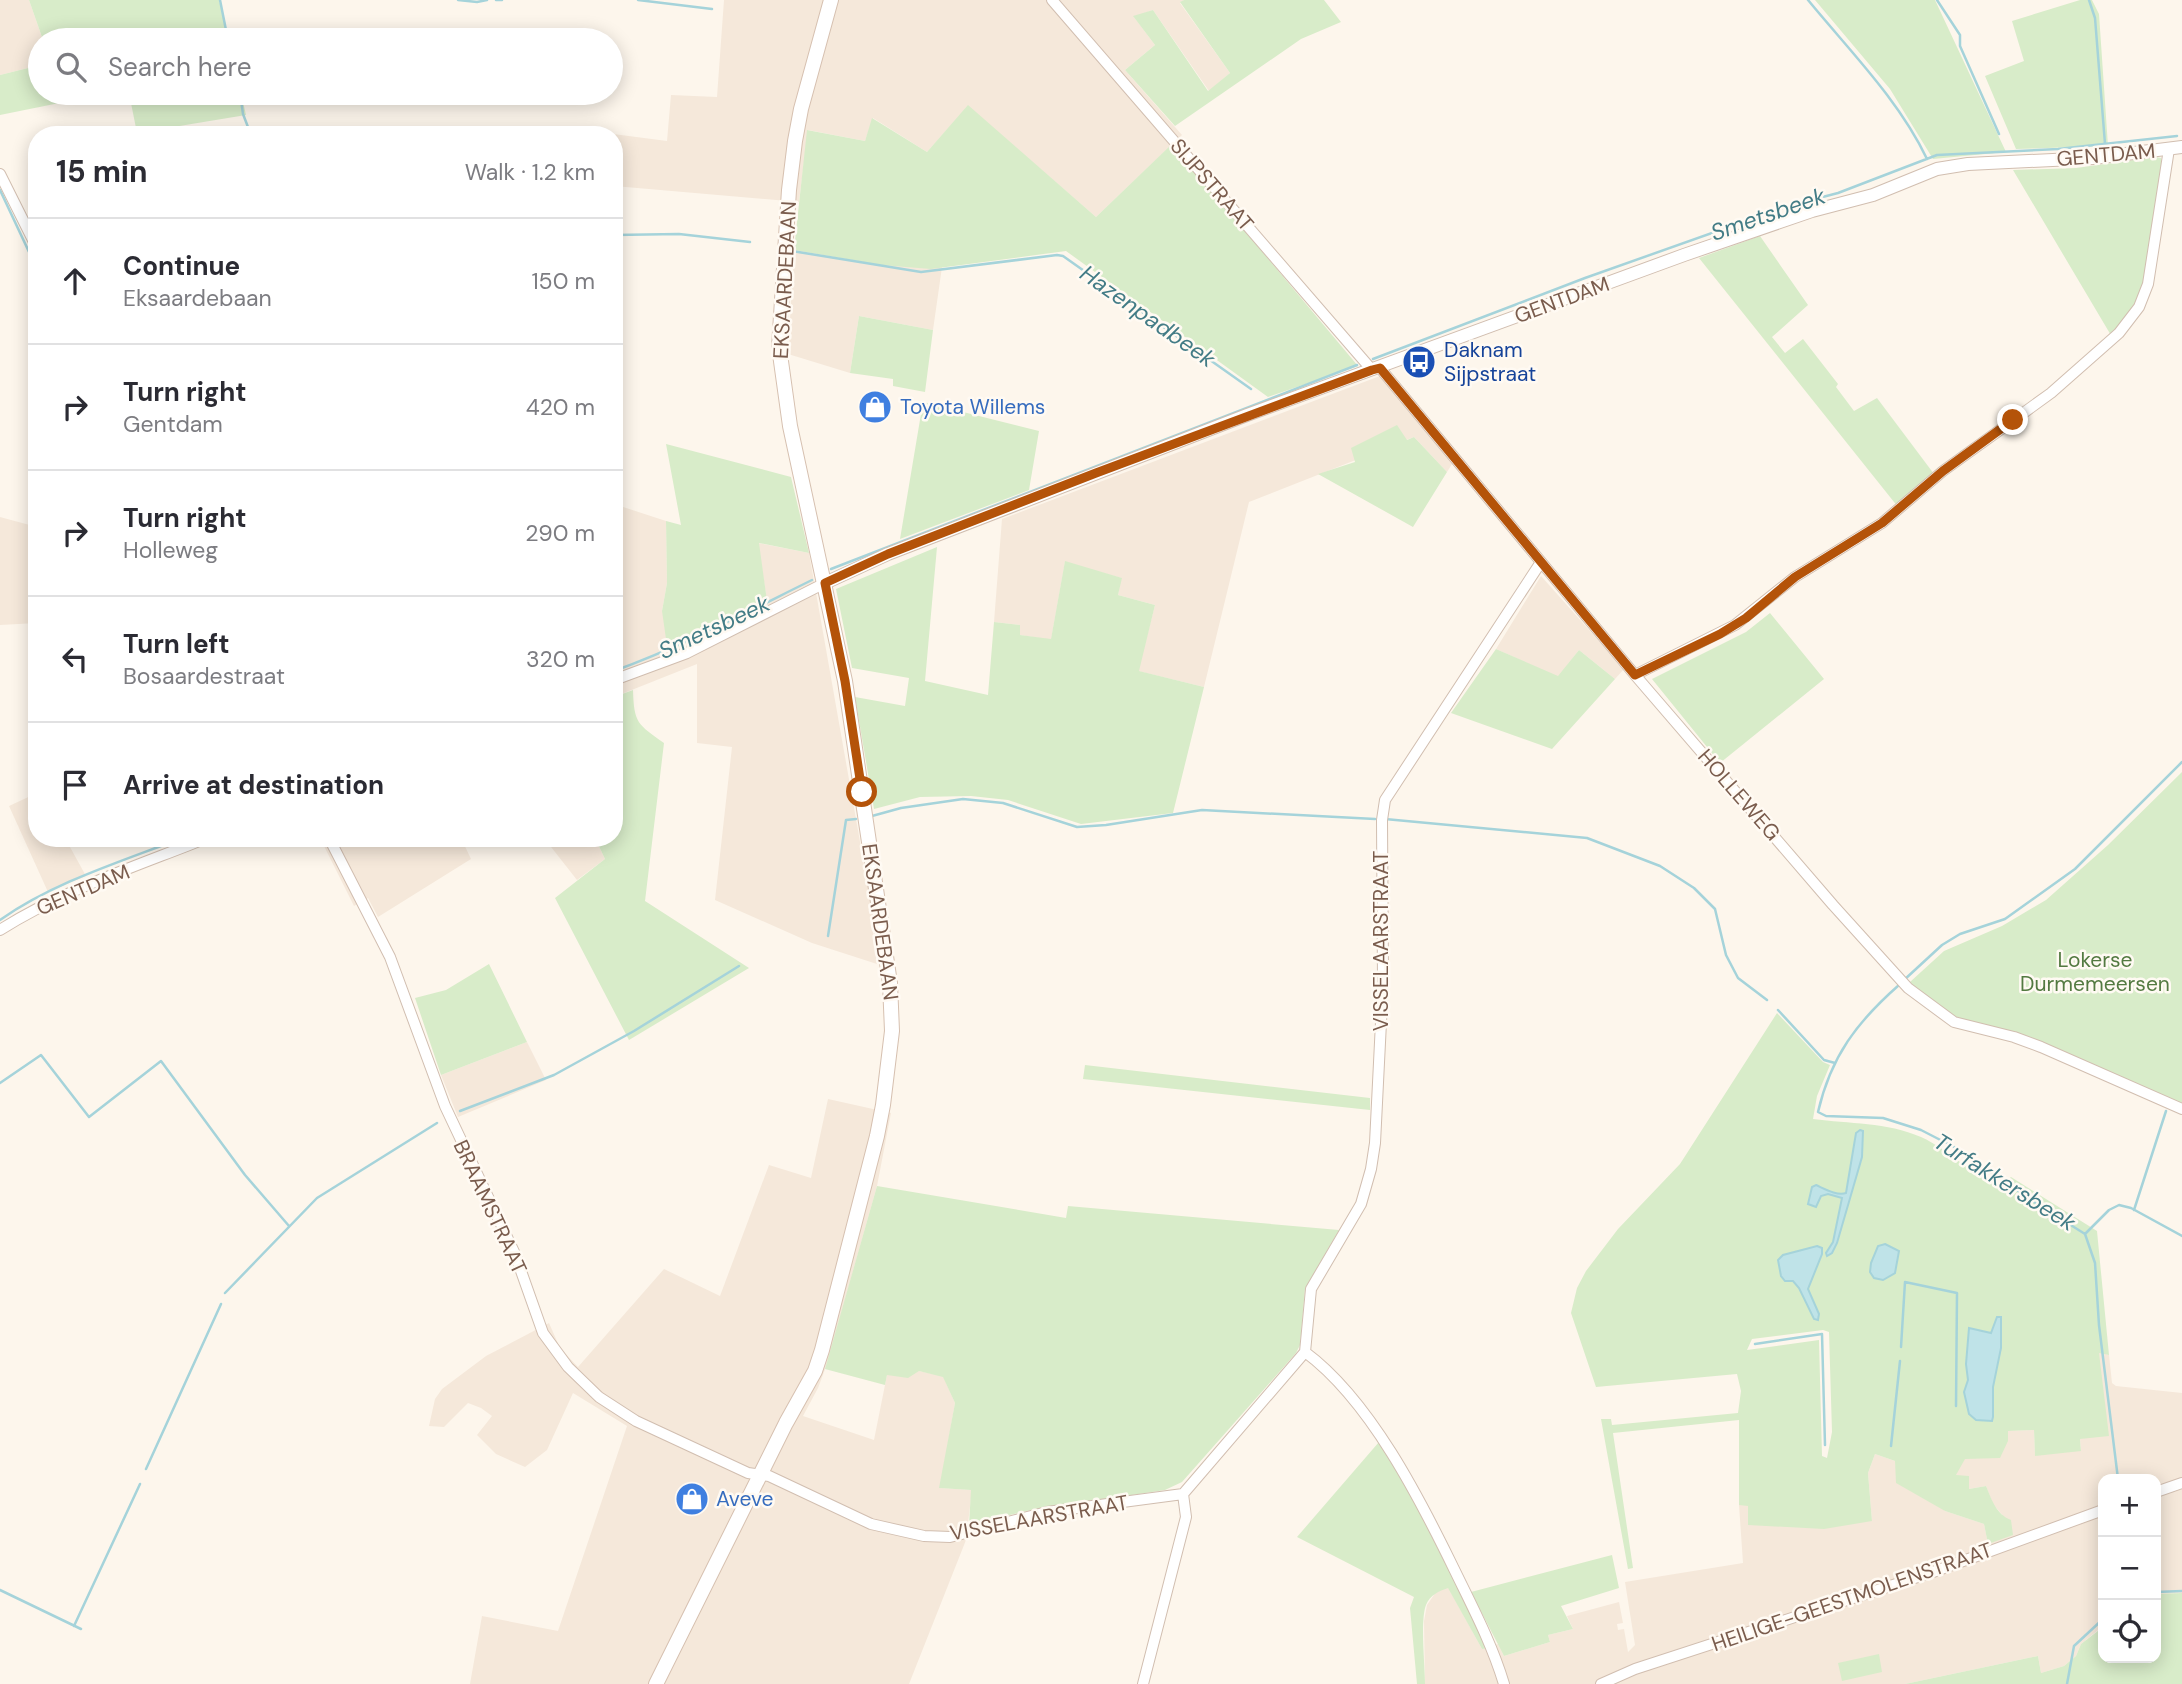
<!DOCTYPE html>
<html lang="en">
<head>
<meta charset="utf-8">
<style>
  :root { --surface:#fff; --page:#f7f7f7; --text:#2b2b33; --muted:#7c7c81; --line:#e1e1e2 }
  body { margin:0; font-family:"DM Sans",sans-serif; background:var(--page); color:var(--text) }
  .controls { position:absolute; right:21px; bottom:21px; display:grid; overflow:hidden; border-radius:14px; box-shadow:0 4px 18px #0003 }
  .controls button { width:63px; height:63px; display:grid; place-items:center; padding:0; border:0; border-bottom:2px solid var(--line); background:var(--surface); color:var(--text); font:35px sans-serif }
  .stop { position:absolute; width:21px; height:21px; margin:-16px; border:5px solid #b45309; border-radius:50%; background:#fff }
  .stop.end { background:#b45309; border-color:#fff; box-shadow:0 2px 7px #0008 }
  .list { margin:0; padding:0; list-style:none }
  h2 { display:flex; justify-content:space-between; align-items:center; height:91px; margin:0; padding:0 28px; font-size:30px }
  h2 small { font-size:23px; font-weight:400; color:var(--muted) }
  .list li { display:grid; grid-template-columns:46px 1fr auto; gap:21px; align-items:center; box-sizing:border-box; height:126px; padding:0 28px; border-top:2px solid var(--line) }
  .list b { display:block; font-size:26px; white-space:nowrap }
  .list p { margin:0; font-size:23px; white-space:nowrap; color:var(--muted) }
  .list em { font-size:23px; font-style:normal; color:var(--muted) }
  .icon { flex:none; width:38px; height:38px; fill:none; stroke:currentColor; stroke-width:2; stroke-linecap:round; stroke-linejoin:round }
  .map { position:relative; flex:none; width:2182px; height:1684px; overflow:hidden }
  .search { position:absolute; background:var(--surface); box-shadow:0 4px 18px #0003; left:28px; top:28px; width:595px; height:77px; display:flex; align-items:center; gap:18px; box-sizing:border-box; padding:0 24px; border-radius:38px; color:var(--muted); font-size:26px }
  .panel { position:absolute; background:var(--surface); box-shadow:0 4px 18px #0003; left:28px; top:126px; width:595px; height:721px; border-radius:28px }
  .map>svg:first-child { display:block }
  .residential { fill:#f5e8da }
  .green { fill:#d8ecc9; fill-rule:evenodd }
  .water { fill:#bfe3e8; stroke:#a5d3da; stroke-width:2 }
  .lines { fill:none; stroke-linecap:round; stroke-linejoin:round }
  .stream { stroke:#a5d3da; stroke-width:2.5 }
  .minor-casing { stroke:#d1beb0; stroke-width:12 }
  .tertiary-casing { stroke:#d1beb0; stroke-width:14 }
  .secondary-casing { stroke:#d6c0b0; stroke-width:16 }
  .minor { stroke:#fff; stroke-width:10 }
  .tertiary { stroke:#fff; stroke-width:12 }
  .secondary { stroke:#fff; stroke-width:14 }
  .route { stroke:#b45309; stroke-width:9 }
  .labels { text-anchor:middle; stroke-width:5; stroke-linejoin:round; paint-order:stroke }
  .street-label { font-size:21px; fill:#7a5c4d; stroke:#fffaf3 }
  .transit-label { font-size:21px; fill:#164399; stroke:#fffaf3; text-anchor:start }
  .shop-label { font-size:21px; fill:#366cbe; stroke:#fffaf3; text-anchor:start }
  .park-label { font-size:21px; fill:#537a41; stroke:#fffaf3 }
  .water-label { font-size:23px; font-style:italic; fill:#437c86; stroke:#fffaf3 }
</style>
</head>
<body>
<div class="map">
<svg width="2182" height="1684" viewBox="0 0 2182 1684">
  <rect width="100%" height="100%" fill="#fdf6ec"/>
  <!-- residential -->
  <path class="residential" d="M0 0H29L43 40H40V65L0 75Z
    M724 0H1184L1180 3 1230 73 1209 91 1153 10 1134 17 1155 45 1125 70 1182 135 1096 217 968 106 927 152 873 118 865 141 808 130 799 202 614 186V135H574L575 129 667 141 671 95 717 97Z
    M794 250 881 265 942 267 933 330 859 316 850 373 788 354Z
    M1380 376 1452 464 1447 472 1414 437 1249 502 1204 687 1138 671 1155 605 1118 595 1121 578 1065 562 1051 640 1020 635V625L994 622 1002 519Z
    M614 504 666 521 667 583 662 611 767 601 758 543 809 553 868 887 877 964 812 943 715 900 732 747 697 743V664L614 697Z
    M0 517 37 527V623L0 625Z
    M1541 576 1624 669 1615 679 1579 650 1558 677 1496 649Z
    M37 793V838H65L86 876 48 892 9 806Z
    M320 838H461L471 859 378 917 368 898 354 906Z
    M544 838H595L605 859 577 880Z
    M527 1042 546 1080 458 1117 441 1075Z
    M828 1099 891 1113 877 1186 827 1364 818 1388 803 1416 874 1440 887 1375 919 1371 943 1376 955 1403 940 1488 972 1490 966 1540 909 1684H470L482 1616 558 1631 627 1426 573 1393 547 1450 525 1467 496 1454 477 1435 492 1416 481 1408 468 1403 444 1427 429 1426 435 1399 442 1389 486 1356 549 1323 560 1348 578 1367 664 1269 720 1296 769 1165 811 1178Z
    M2099 1352 2109 1355 2112 1383 2116 1386 2182 1393V1593L2156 1594V1479H2103V1626L2081 1644 2076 1656 2064 1666 2041 1673 2038 1656 1905 1684H1425L1424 1621 1427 1605 1436 1592 1448 1587 1482 1649 1498 1644 1504 1656 1550 1642 1548 1635 1573 1629 1567 1616 1619 1602 1623 1623 1617 1624 1618 1630 1624 1629 1628 1652 1635 1645 1625 1582 1743 1563 1739 1505H1748V1525L1872 1521 1868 1473 1875 1454 1895 1461 1945 1511 1984 1524 1988 1544 2004 1517 1993 1504 1986 1486 1969 1489 1956 1475 1957 1470 1965 1458 2007 1431 2034 1430 2035 1455 2081 1450 2080 1439Z"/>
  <!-- green -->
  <path class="green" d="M29 0H219L229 40H43Z
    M1184 0H1324L1341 22 1301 39 1175 126 1125 70 1155 45 1133 16 1153 10 1208 91 1230 73 1180 2Z
    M1815 0H1935L2006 152 1933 159 1890 89Z
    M2080 0H2092L2099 14 2108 146 2016 149 1985 76 2024 61 2012 21Z
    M40 65V93H77L79 99 0 115V75Z
    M129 93H241L246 115 137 133Z
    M968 105 1096 217 1172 144 1358 366 1268 397 1066 251 931 269 881 265 794 250 807 130 865 141 872 118 927 152Z
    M2155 157 2161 158 2162 162 2143 290 2133 312 2112 337 2013 170 2076 168Z
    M1760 236 1808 305 1772 337 1785 353 1803 339 1838 384 1836 387 1854 411 1877 398 1934 474 1898 507 1699 258Z
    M859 316 933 330 925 392 893 386V379L850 373Z
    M923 402 1039 431 1029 490 900 539Z
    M1397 425 1407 440 1414 437 1447 472 1413 527 1318 474 1355 462 1351 448Z
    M666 444 791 477 809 553 759 543 767 601 668 653 662 611 667 583 666 521 681 525Z
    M937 547 925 681 988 695 994 622 1020 625V635L1051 639 1065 561 1122 578 1118 595 1155 605 1139 671 1204 687 1173 813 1081 824 1008 800 971 796 920 797 874 809 855 697 905 706 909 678 852 668 836 589Z
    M1770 613 1824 679 1720 763 1652 679 1746 632Z
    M1496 649 1558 676 1579 650 1615 679 1552 749 1451 713Z
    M633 690C634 724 638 724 664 743L645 901 749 968 629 1040 555 898 605 859 595 838H614V697Z
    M2182 772V1104L2033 1039 1953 1016 1926 998 1910 982 1944 951 2002 926 2046 900 2108 845Z
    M489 964 527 1042 441 1075 415 998 446 990Z
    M1777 1013 1823 1062 1830 1065 1817 1096 1813 1119C1849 1124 1887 1122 1921 1137 1950 1150 1971 1175 2000 1187L2011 1177 2097 1231 2109 1355 2099 1353 2109 1436 2080 1439 2081 1451 2035 1456 2034 1430 2008 1431V1441L2000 1458 1965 1459 1956 1475 1969 1476V1489L1986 1486C1992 1500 1996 1514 2011 1520L2013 1535 1988 1544 1984 1524 1945 1511 1896 1483 1895 1461 1875 1454 1868 1473 1872 1521 1824 1529 1748 1525V1506L1739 1505V1420L1613 1433 1633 1568 1628 1569 1601 1419H1611L1612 1425 1738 1413 1741 1391 1737 1374 1596 1387 1571 1313 1577 1288 1586 1271 1618 1229 1680 1164ZM1997 1317H2001V1348L1993 1387V1416L1969 1414 1964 1392 1968 1380 1970 1328 1992 1333ZM1823 1330 1829 1332 1832 1432 1827 1458 1822 1456 1819 1340 1747 1350 1752 1339Z
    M1085 1065 1370 1098V1110L1083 1079Z
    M877 1186 1066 1218 1068 1206 1339 1230 1305 1289 1300 1345 1296 1353 1182 1482 1165 1490 1026 1511 969 1525 971 1490 939 1488 955 1403 943 1377 919 1371 908 1378 887 1375 885 1385 825 1369Z
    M1379 1442 1409 1491 1489 1648 1482 1649 1448 1588C1439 1591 1430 1595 1426 1605 1420 1620 1425 1666 1425 1684H1417L1410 1608 1414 1597 1297 1537Z
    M1612 1555 1619 1588 1561 1606 1573 1629 1548 1635 1550 1642 1504 1656 1471 1592Z
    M2182 1593V1684H1905L2038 1656 2041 1673 2064 1666 2076 1656 2081 1644 2103 1627V1658H2156V1594Z
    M1879 1654 1882 1672 1842 1681 1838 1663Z"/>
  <!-- water -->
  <path class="water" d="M1860 1130 1863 1131 1862 1157 1837 1243 1832 1253 1827 1256 1826 1253 1833 1242 1842 1198 1828 1194 1821 1196 1816 1207 1808 1204 1812 1187 1816 1185C1825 1189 1837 1196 1846 1193L1856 1133Z
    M1885 1244 1899 1251 1895 1273 1883 1280 1874 1278 1870 1272 1871 1263 1878 1246Z
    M1817 1246 1822 1248V1254L1808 1289 1819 1314 1818 1320 1814 1319 1799 1288 1793 1281H1785L1781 1276 1778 1260 1783 1255Z
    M1997 1317H2001V1348L1993 1387V1417L1992 1421 1976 1420 1969 1414 1964 1392 1968 1380 1966 1364 1969 1328 1991 1333Z"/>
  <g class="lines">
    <!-- stream -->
    <path class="stream" d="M220 0 228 40
      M458 0 477 2 487 0
      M496 0H502
      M638 0 712 9
      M1808 0C1849 50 1899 100 1927 159
      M1937 0 1960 35V46L1999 134
      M2089 0 2095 18 2105 144
      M240 93 243 114 251 135
      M0 190 37 269
      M614 235 679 234 750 242
      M792 251 921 272 1057 255 1063 256 1251 389
      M1373 359 1585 278 1788 206 1838 193 1937 155 2058 149 2177 136
      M831 569 1357 365
      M614 671C683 646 747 612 812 580
      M872 816 901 808 963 799 1003 803 1077 827 1106 825 1202 810 1375 819
      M1385 819 1587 838 1660 866 1694 888 1715 909 1726 955 1738 978 1767 1000
      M0 920C54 882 120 862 182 838
      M828 936 846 820 856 819
      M1904 980 1942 945 1960 934 2005 919 2075 869 2182 762
      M1899 985C1857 1022 1831 1056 1818 1112L1826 1116 1883 1118 1921 1130 1956 1148 2034 1202 2085 1234 2095 1263 2099 1325 2118 1479
      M1778 1010 1824 1060 1835 1063
      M0 1083 41 1055 89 1117 161 1061 245 1175 289 1226
      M460 1111 554 1075 634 1031 739 966
      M2134 1210 2166 1111
      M2085 1234 2109 1210 2119 1205 2131 1208 2182 1236
      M225 1293 317 1198 437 1123
      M1755 1344 1822 1334 1825 1445
      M1901 1347 1905 1282 1957 1293 1956 1406
      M1891 1446 1900 1361
      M146 1469 221 1304
      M0 1590 81 1629
      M2156 1592 2182 1591
      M74 1626 140 1484
      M2067 1684 2074 1646 2103 1619"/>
    <defs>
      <path id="minor" d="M1052 0 1372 370
        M0 174 37 248
        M1380 368 1635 675 1833 905 1908 988 1954 1022 2014 1037 2041 1047 2182 1109
        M1635 675 1735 625 1795 577 1882 523 1943 471 2051 393 2119 333 2139 307 2148 284 2169 149
        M614 680 687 653 825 583
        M329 838 390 957 445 1106 515 1254 543 1333 568 1367 599 1397 636 1421 748 1473 769 1476 871 1524 924 1536 950 1537 1047 1512 1183 1494 1305 1352 1311 1289 1361 1204 1371 1169 1375 1143 1383 982 1382 820 1385 800 1541 562
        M0 930C63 890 137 866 207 838
        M1305 1352C1370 1400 1420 1499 1455 1571 1473 1608 1492 1644 1504 1684
        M2156 1492 2182 1483
        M1143 1684 1186 1517 1183 1494
        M1601 1684 1635 1669 1933 1572 2103 1510"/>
      <path id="tertiary" d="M825 583 888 554 1247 415 1684 255 1812 211 1873 195 1937 169 1968 164 2094 158 2182 147"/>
      <path id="secondary" d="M656 1684 786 1423 815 1371 822 1350 877 1136 883 1105 892 1031 890 983 845 681 790 426 779 347 789 190 795 141 801 109 831 0"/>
    </defs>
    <!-- minor casing -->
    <use href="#minor" class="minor-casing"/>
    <!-- tertiary casing -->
    <use href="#tertiary" class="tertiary-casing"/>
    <!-- secondary casing -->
    <use href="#secondary" class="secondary-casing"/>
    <!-- minor -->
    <use href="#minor" class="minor"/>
    <!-- tertiary -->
    <use href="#tertiary" class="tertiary"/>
    <!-- secondary -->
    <use href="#secondary" class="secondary"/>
  </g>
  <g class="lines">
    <!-- route -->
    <path class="route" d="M862 792 845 681 825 583 888 554 1096 473 1372 370 1380 368 1635 675 1720 634 1746 618 1795 577 1882 523 1943 471 2013 420"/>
  </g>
  <!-- icons -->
  <defs>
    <symbol id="bus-disc" viewBox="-11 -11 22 22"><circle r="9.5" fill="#1a4fb4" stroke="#fffaf3"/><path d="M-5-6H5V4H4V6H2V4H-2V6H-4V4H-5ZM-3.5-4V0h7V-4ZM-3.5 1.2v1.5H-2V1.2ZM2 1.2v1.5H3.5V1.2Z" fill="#fff"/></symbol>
    <symbol id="shop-disc" viewBox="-11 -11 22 22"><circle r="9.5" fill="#3f7fe0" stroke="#fffaf3"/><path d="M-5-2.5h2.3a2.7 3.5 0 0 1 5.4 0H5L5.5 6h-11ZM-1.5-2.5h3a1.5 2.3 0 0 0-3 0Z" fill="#fff"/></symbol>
  </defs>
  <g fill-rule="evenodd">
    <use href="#bus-disc" x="1400" y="343" width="38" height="38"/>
    <use href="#shop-disc" x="856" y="388" width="38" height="38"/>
    <use href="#shop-disc" x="673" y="1480" width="38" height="38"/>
  </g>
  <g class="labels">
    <!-- street labels -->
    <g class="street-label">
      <text transform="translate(2106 155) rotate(-5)" y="7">GENTDAM</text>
      <text transform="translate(1212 185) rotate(49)" y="7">SIJPSTRAAT</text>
      <text transform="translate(785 280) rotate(-87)" y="7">EKSAARDEBAAN</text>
      <text transform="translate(1562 300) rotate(-20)" y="7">GENTDAM</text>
      <text transform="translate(1739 795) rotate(49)" y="7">HOLLEWEG</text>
      <text transform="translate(83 890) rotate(-23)" y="7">GENTDAM</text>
      <text transform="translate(880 922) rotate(82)" y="7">EKSAARDEBAAN</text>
      <text transform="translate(1381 941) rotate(-90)" y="7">VISSELAARSTRAAT</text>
      <text transform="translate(490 1207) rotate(65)" y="7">BRAAMSTRAAT</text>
      <text transform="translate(1039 1518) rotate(-10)" y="7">VISSELAARSTRAAT</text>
      <text transform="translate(1852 1597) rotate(-19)" y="7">HEILIGE-GEESTMOLENSTRAAT</text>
    </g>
    <!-- transit labels -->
    <g class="transit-label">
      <text x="1444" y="357">Daknam<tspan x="1444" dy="24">Sijpstraat</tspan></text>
    </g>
    <!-- shop labels -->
    <g class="shop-label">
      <text x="900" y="414">Toyota Willems</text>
      <text x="716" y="1506">Aveve</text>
    </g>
    <!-- park labels -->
    <g class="park-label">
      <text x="2095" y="967">Lokerse<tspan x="2095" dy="24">Durmemeersen</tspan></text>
    </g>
    <!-- water labels -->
    <g class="water-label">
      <text transform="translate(1768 214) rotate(-19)" y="8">Smetsbeek</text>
      <text transform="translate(1148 316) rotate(35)" y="8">Hazenpadbeek</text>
      <text transform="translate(714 627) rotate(-25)" y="8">Smetsbeek</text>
      <text transform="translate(2005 1182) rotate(32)" y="8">Turfakkersbeek</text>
    </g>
  </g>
</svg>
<div class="controls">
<button>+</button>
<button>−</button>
<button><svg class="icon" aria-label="locate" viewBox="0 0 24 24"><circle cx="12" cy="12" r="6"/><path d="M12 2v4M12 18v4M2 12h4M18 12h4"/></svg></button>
</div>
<div class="stop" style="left:862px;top:792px"></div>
<div class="stop end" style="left:2013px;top:420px"></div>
<div class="search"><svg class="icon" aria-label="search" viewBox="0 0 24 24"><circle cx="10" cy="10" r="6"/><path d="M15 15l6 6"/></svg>Search here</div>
<section class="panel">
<h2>15 min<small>Walk · 1.2 km</small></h2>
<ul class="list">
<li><svg class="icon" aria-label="ahead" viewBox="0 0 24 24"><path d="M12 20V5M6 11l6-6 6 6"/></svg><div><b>Continue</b><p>Eksaardebaan</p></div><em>150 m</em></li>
<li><svg class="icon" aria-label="right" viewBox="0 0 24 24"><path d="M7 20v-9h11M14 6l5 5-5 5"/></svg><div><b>Turn right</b><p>Gentdam</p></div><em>420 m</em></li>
<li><svg class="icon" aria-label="right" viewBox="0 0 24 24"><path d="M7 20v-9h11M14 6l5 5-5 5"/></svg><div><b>Turn right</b><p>Holleweg</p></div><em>290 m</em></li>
<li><svg class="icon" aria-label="left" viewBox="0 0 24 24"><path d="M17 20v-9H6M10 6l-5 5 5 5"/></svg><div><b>Turn left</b><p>Bosaardestraat</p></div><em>320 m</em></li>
<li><svg class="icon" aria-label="arrive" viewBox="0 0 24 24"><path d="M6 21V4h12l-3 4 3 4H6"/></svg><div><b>Arrive at destination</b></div></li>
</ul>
</section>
</div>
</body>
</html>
